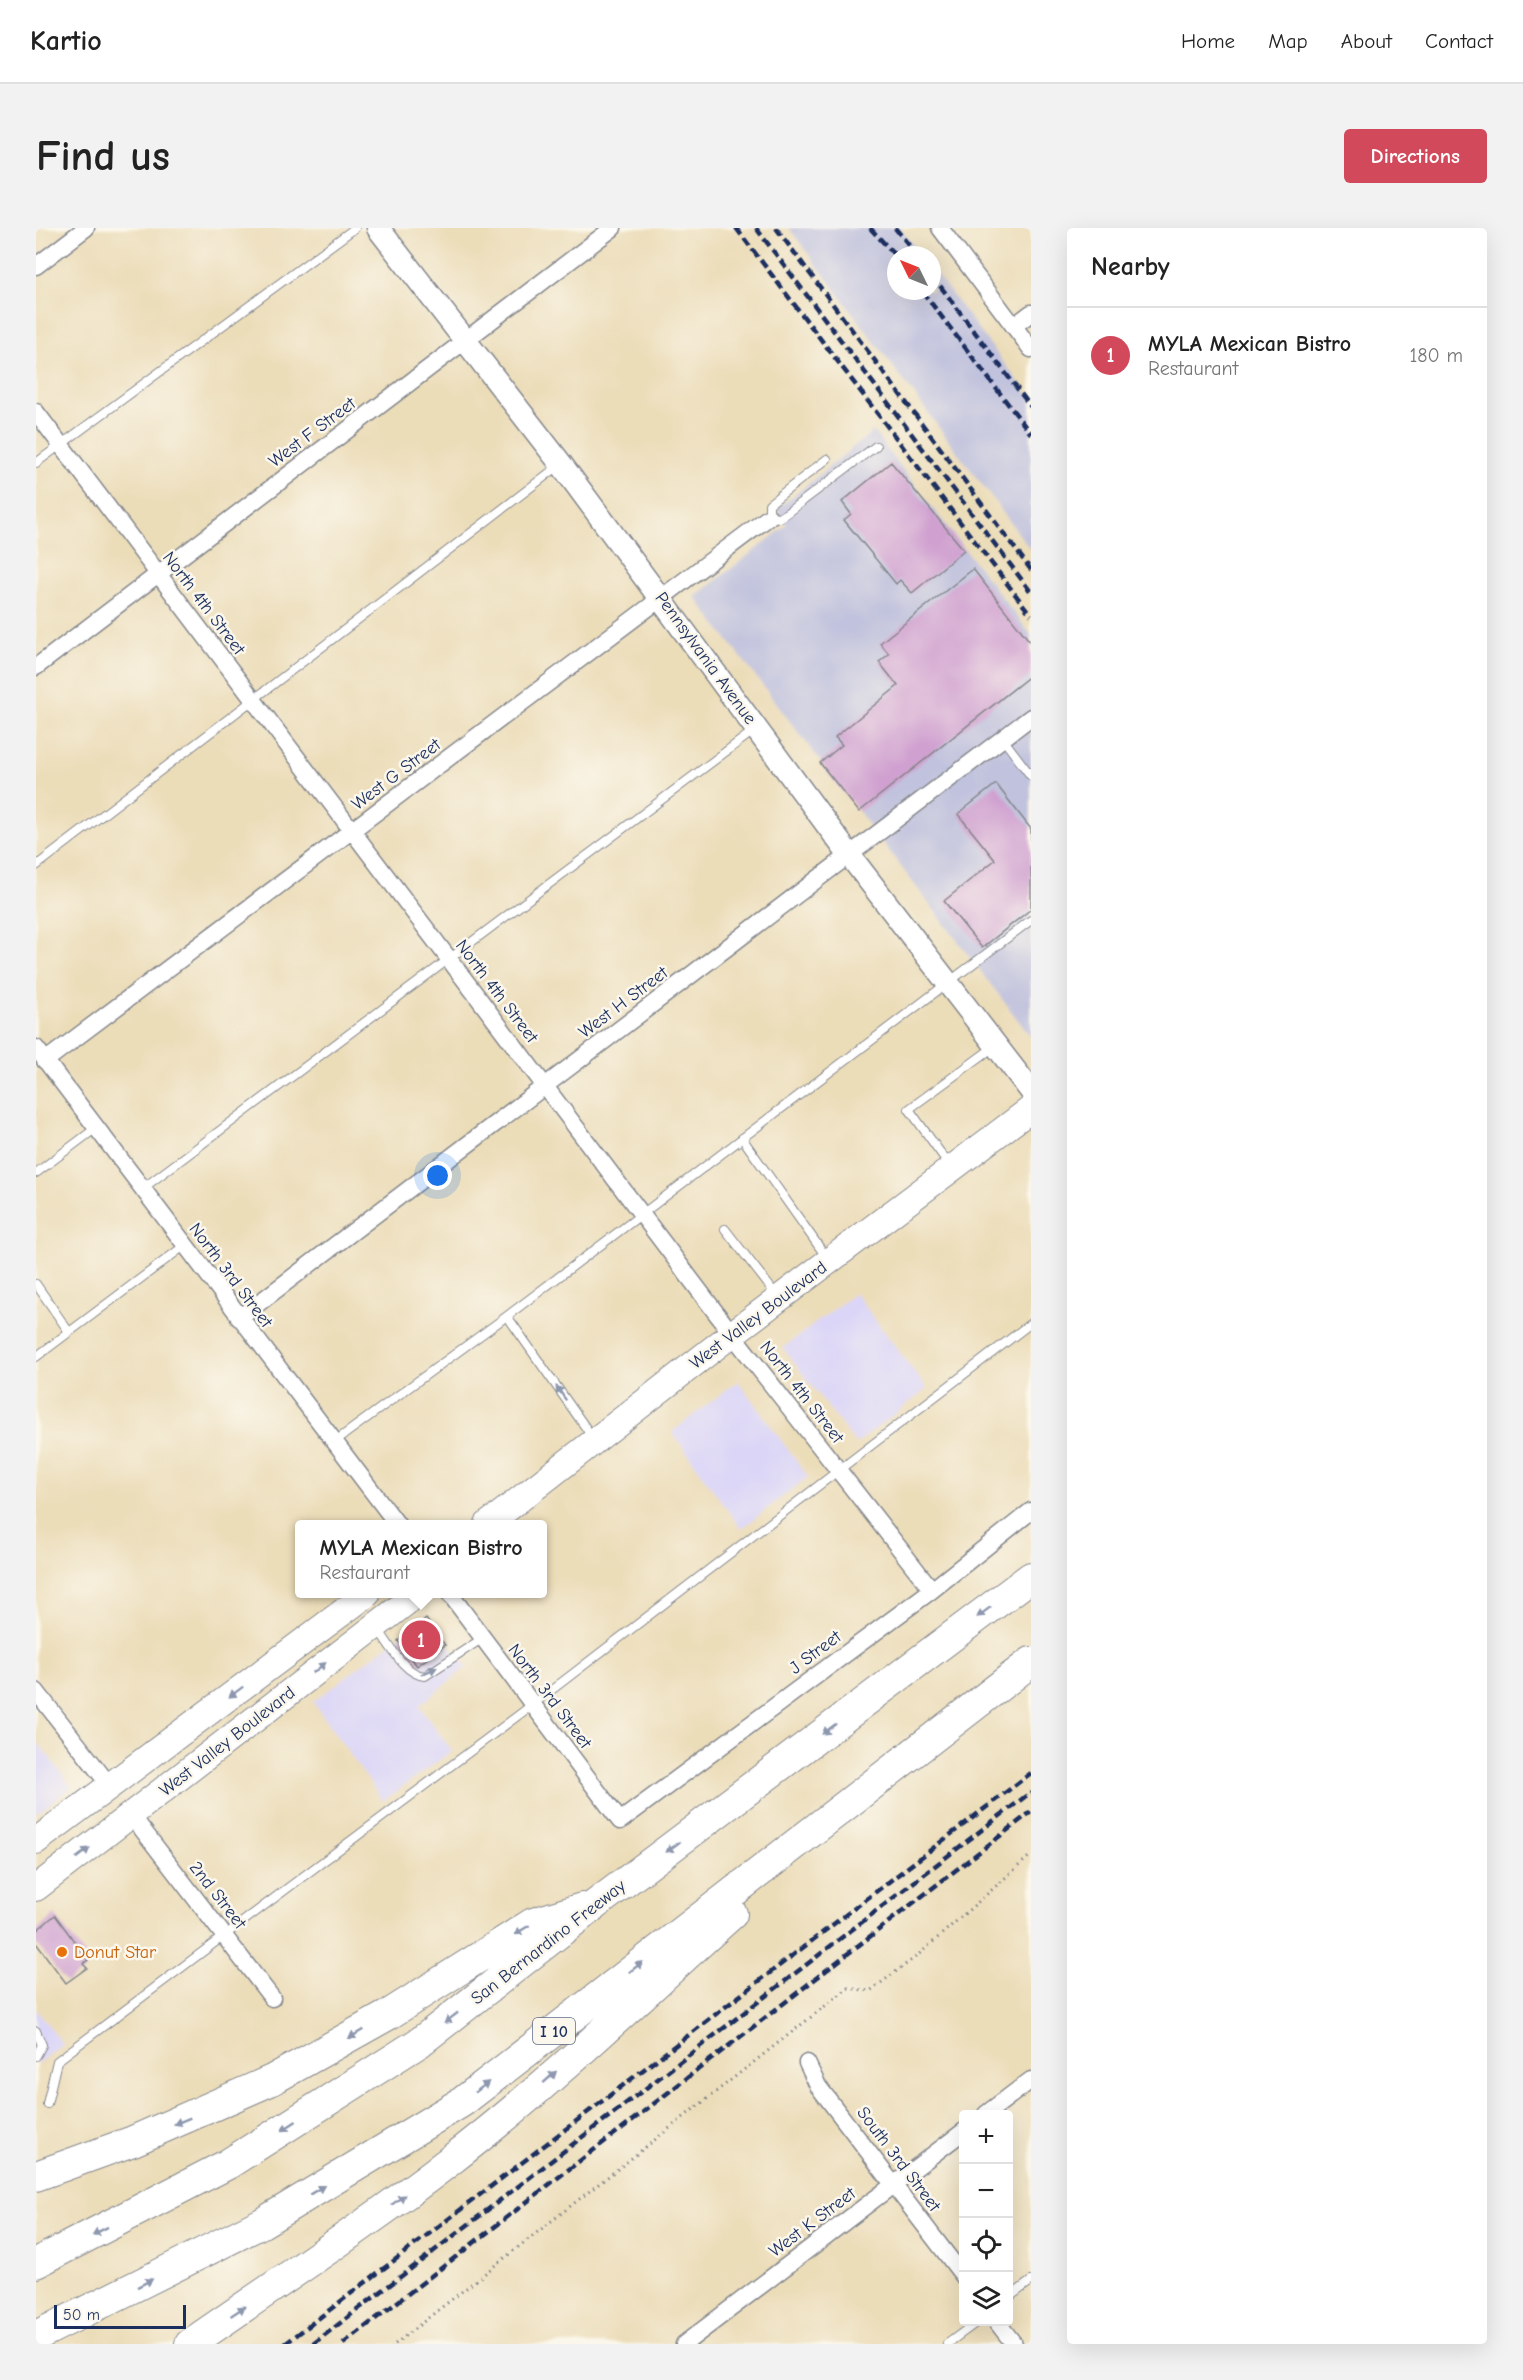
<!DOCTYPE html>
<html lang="en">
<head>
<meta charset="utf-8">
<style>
  :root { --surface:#fff; --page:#f2f2f2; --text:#222; --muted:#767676; --line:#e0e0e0; --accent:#d1495b }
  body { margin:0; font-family:"Comic Neue",sans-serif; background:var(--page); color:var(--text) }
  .controls { position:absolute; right:18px; bottom:18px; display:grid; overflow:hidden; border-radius:6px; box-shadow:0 6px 24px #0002 }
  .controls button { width:54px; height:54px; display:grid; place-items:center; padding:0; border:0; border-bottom:2px solid var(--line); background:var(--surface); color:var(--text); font:30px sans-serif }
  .compass { position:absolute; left:851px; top:18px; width:54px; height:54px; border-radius:50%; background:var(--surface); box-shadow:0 6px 24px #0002; rotate:313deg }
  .scale { position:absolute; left:18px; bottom:15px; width:132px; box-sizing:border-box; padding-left:6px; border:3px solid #1b2f5e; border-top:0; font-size:16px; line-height:21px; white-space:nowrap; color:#1b2f5e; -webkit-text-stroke:4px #fbf7ec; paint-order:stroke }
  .you { position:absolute; left:402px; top:948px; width:21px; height:21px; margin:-15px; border:4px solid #fff; border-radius:50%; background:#1a73e8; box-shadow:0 0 0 9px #1a73e833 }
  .badge { display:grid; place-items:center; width:39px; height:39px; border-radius:50%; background:var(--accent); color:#fff; font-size:20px; font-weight:700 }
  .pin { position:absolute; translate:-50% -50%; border:3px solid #fff; box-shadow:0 2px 6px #0006 }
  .popup { position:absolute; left:259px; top:1292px; width:252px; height:78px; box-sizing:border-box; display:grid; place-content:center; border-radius:6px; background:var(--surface); filter:drop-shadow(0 2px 4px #0005); font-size:20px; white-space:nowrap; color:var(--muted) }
  .popup b { font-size:22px; color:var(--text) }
  .popup::after { content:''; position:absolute; left:50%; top:100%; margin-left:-12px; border:12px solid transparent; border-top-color:var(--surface) }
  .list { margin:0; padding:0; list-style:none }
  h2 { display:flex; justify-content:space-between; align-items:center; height:78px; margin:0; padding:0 24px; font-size:26px }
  h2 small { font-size:20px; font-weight:400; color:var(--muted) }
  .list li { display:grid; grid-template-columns:39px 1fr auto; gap:18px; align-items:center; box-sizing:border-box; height:96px; padding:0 24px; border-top:2px solid var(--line) }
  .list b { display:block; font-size:22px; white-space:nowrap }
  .list p { margin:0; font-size:20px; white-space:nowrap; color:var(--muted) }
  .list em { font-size:20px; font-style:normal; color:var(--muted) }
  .icon { flex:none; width:33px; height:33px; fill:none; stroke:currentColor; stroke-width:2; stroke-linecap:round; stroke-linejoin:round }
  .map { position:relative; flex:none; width:995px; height:2116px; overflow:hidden; border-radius:6px }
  header { display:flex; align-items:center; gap:36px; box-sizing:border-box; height:84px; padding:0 30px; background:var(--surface); border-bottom:2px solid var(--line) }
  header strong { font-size:28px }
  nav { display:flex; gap:33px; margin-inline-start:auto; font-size:21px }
  .intro { display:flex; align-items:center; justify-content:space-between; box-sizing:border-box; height:144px; padding:0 36px }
  h1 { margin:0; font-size:42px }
  .button { padding:15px 27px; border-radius:6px; background:var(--accent); color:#fff; font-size:21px; font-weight:700 }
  main { display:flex; gap:36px; padding:0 36px }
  aside { flex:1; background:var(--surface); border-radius:6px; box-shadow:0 6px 24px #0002 }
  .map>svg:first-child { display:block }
  .built { fill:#dbd6f7 }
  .industrial { fill:#c1c2dd }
  .building { fill:#d0a1d0 }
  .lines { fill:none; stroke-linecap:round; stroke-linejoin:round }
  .lane-casing { stroke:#84868c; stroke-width:10 }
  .street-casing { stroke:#84868c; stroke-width:19 }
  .secondary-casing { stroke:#84868c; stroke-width:25 }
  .primary-casing { stroke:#84868c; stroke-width:28 }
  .highway-casing { stroke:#84868c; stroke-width:32 }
  .path { stroke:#84868c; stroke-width:3; stroke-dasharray:1.5 4.5; stroke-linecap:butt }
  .lane { stroke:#fff; stroke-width:8 }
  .street { stroke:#fff; stroke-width:16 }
  .secondary { stroke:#fff; stroke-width:22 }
  .primary { stroke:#fff; stroke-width:26 }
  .highway { stroke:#fff; stroke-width:30 }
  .rail { stroke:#1b2f5e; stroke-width:4.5; stroke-dasharray:9 4.5; stroke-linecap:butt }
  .oneway { fill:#8d97ae }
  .food-dot { fill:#e8710a; stroke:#fbf7ec; stroke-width:2 }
  .labels { text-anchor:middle; stroke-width:5; stroke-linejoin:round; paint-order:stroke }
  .shield { fill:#fbf7ec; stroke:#5e6b89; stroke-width:1.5 }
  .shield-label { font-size:16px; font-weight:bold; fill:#1b2f5e }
  .street-label { font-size:18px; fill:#1b2f5e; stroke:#fbf7ec }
  .food-label { font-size:18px; fill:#c56008; stroke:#fbf7ec; text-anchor:start }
</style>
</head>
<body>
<header>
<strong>Kartio</strong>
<nav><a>Home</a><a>Map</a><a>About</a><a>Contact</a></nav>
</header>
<div class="intro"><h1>Find us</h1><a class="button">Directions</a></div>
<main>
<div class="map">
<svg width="995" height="2116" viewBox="0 0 995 2116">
  <rect width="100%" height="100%" fill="#fbf7ec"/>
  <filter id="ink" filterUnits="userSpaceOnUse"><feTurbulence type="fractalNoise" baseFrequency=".0167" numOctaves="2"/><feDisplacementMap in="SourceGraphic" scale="12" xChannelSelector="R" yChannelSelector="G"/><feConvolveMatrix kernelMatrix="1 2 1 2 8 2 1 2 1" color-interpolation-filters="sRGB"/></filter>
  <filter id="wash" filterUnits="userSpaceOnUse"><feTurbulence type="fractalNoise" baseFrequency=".008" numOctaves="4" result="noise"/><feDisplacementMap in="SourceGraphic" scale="24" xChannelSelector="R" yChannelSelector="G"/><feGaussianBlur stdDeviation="1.35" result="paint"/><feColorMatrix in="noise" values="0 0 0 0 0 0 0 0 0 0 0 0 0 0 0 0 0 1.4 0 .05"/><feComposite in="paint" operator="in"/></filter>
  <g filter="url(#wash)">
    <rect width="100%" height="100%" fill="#ecddb9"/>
    <!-- built -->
    <path class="built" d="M819 1065 891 1161 820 1216 747 1120Z
      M702 1153 772 1249 705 1301 636 1204Z
      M389 1389 431 1439 383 1478 416 1523 347 1573 277 1474Z
      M0 1512 36 1559 0 1586Z
      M0 1781 27 1817 0 1836Z"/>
    <!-- industrial -->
    <path class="industrial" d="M753 0H864L885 27H860V63H896V41L995 170V322Z
      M837 203 995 407V809L659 369 751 297 741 281Z"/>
    <g id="blocks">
      <!-- building -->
      <path class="building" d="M855 234 928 322 876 365 864 352 860 356 808 292 815 286 806 274Z
        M937 341 995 415V447L823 584 784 535 806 517 799 509 862 458 843 434 853 426 844 415Z
        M960 556 995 601V681L946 720 908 673 959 632 922 586Z
        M390 1391 409 1417 381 1438 362 1413Z
        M19 1687 52 1732 47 1736 51 1740 30 1755 0 1715V1703Z"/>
    </g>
  </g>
  <g filter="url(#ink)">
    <use href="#blocks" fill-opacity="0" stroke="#84868c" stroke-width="1.5"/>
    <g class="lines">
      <defs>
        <path id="lane" d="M791 231 733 276V289L744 290 840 218
          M0 235 319 0
          M967 511 995 548
          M0 638 525 236
          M706 910 791 1030
          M914 938 873 881 959 818
          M0 945 60 900
          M106 961 720 501
          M689 1001 741 1068
          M0 1056 33 1104
          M471 1088 557 1210
          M0 1129 148 1018
          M298 1214 471 1088 995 692
          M341 1400C353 1415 368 1447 389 1448L447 1410
          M0 1803 6 1817 0 1828
          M11 1876 21 1833 496 1477 995 1095
          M972 2070 995 2053
          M911 2116 941 2094"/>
        <path id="street" d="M904 0 995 121
          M0 38 50 0
          M978 98 995 85
          M0 184 696 1106 896 1362
          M0 439 577 0
          M0 820 361 1296
          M9 833 733 289
          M203 1090 995 489
          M414 1366 584 1593 896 1362 995 1283
          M0 1463 74 1558
          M96 1588 236 1770
          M771 1835 782 1858 928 2049
          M950 1886 995 1852
          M961 2094 978 2116
          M648 2116 928 1903"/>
        <path id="secondary" d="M342 0 525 236 814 628 995 863"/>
        <path id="primary" d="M452 1296 696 1106 995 881
          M0 1613 331 1366
          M0 1660 381 1366"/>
        <path id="highway" d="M0 1948 97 1913 236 1852 352 1787 497 1695 546 1680
          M0 2035 192 1936 384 1814 560 1676 995 1349
          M0 2108 226 1995 426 1874 995 1434
          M154 2116C240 2056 328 1999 411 1935 511 1859 602 1770 696 1686"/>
      </defs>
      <!-- lane casing -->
      <use href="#lane" class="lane-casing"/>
      <!-- street casing -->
      <use href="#street" class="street-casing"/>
      <!-- secondary casing -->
      <use href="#secondary" class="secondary-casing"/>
      <!-- primary casing -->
      <use href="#primary" class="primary-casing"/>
      <!-- highway casing -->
      <use href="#highway" class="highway-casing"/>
      <!-- path -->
      <path class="path" d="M359 2116 812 1760 834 1763 881 1728 995 1627"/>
      <!-- lane -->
      <use href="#lane" class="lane"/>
      <!-- street -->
      <use href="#street" class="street"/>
      <!-- secondary -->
      <use href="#secondary" class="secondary"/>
      <!-- primary -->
      <use href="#primary" class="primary"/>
      <!-- highway -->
      <use href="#highway" class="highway"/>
      <!-- rail -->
      <path class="rail" d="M700 0 995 387
        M720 0 995 364
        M740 0 995 342
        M834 0 860 28
        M859 0 881 27
        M896 47 995 179
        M886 63 995 206
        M249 2116 995 1545
        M277 2116 995 1564
        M307 2116 995 1584"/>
    </g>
    <!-- one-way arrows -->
    <defs><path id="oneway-solid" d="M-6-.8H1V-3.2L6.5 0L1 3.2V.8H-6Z" transform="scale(1.5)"/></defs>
    <g class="oneway">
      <use href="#oneway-solid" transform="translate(525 1165) rotate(-125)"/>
      <use href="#oneway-solid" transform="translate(948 1384) rotate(143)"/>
      <use href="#oneway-solid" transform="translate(283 1440) rotate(-38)"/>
      <use href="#oneway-solid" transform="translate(393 1443) rotate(-24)"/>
      <use href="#oneway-solid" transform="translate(200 1464) rotate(143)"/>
      <use href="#oneway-solid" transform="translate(793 1501) rotate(143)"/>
      <use href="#oneway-solid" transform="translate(637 1619) rotate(143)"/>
      <use href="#oneway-solid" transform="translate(47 1625) rotate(-37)"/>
      <use href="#oneway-solid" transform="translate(486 1702) rotate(148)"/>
      <use href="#oneway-solid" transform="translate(600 1739) rotate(-38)"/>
      <use href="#oneway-solid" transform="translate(415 1790) rotate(142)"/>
      <use href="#oneway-solid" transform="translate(320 1806) rotate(150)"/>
      <use href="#oneway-solid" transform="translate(514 1849) rotate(-42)"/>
      <use href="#oneway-solid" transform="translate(446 1859) rotate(-38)"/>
      <use href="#oneway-solid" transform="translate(146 1893) rotate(158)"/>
      <use href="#oneway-solid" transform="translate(253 1898) rotate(147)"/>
      <use href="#oneway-solid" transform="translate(281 1962) rotate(-31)"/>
      <use href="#oneway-solid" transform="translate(362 1972) rotate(-37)"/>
      <use href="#oneway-solid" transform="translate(64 2003) rotate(153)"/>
      <use href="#oneway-solid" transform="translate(109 2055) rotate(-27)"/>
      <use href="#oneway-solid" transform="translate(202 2083) rotate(-34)"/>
    </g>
  </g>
  <!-- markers -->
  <circle class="food-dot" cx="26" cy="1724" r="6"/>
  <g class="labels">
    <!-- shield labels -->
    <rect class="shield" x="497" y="1790" width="42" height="26" rx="4.5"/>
    <g class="shield-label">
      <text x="518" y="1809">I 10</text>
    </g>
    <!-- street labels -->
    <g class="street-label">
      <text transform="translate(276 204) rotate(-37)" y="6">West F Street</text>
      <text transform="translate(168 375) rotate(53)" y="6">North 4th Street</text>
      <text transform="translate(670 430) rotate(54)" y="6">Pennsylvania Avenue</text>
      <text transform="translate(360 546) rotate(-37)" y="6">West G Street</text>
      <text transform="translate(461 763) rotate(53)" y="6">North 4th Street</text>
      <text transform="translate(587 774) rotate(-37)" y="6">West H Street</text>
      <text transform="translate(195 1047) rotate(53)" y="6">North 3rd Street</text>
      <text transform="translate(722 1087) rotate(-37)" y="6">West Valley Boulevard</text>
      <text transform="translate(766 1164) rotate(52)" y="6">North 4th Street</text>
      <text transform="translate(779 1424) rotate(-37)" y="6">J Street</text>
      <text transform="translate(514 1468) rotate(53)" y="6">North 3rd Street</text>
      <text transform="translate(191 1513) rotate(-38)" y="6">West Valley Boulevard</text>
      <text transform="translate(182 1667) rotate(52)" y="6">2nd Street</text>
      <text transform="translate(512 1714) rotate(-38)" y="6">San Bernardino Freeway</text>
      <text transform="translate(863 1931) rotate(53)" y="6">South 3rd Street</text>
      <text transform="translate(776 1994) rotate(-37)" y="6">West K Street</text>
    </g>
    <!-- food labels -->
    <g class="food-label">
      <text x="38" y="1730">Donut Star</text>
    </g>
  </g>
</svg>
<div class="controls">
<button>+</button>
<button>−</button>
<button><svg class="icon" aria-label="locate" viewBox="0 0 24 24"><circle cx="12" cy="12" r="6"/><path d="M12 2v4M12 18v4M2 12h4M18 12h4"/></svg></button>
<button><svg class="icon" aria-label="layers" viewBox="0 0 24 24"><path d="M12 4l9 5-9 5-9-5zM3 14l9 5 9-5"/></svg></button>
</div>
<svg class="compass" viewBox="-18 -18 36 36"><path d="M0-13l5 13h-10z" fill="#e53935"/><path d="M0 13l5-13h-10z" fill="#767676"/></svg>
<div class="scale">50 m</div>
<div class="you"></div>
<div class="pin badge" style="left:385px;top:1412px">1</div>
<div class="popup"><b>MYLA Mexican Bistro</b>Restaurant</div>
</div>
<aside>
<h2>Nearby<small></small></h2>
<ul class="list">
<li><span class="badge">1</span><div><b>MYLA Mexican Bistro</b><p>Restaurant</p></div><em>180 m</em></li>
</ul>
</aside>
</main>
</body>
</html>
